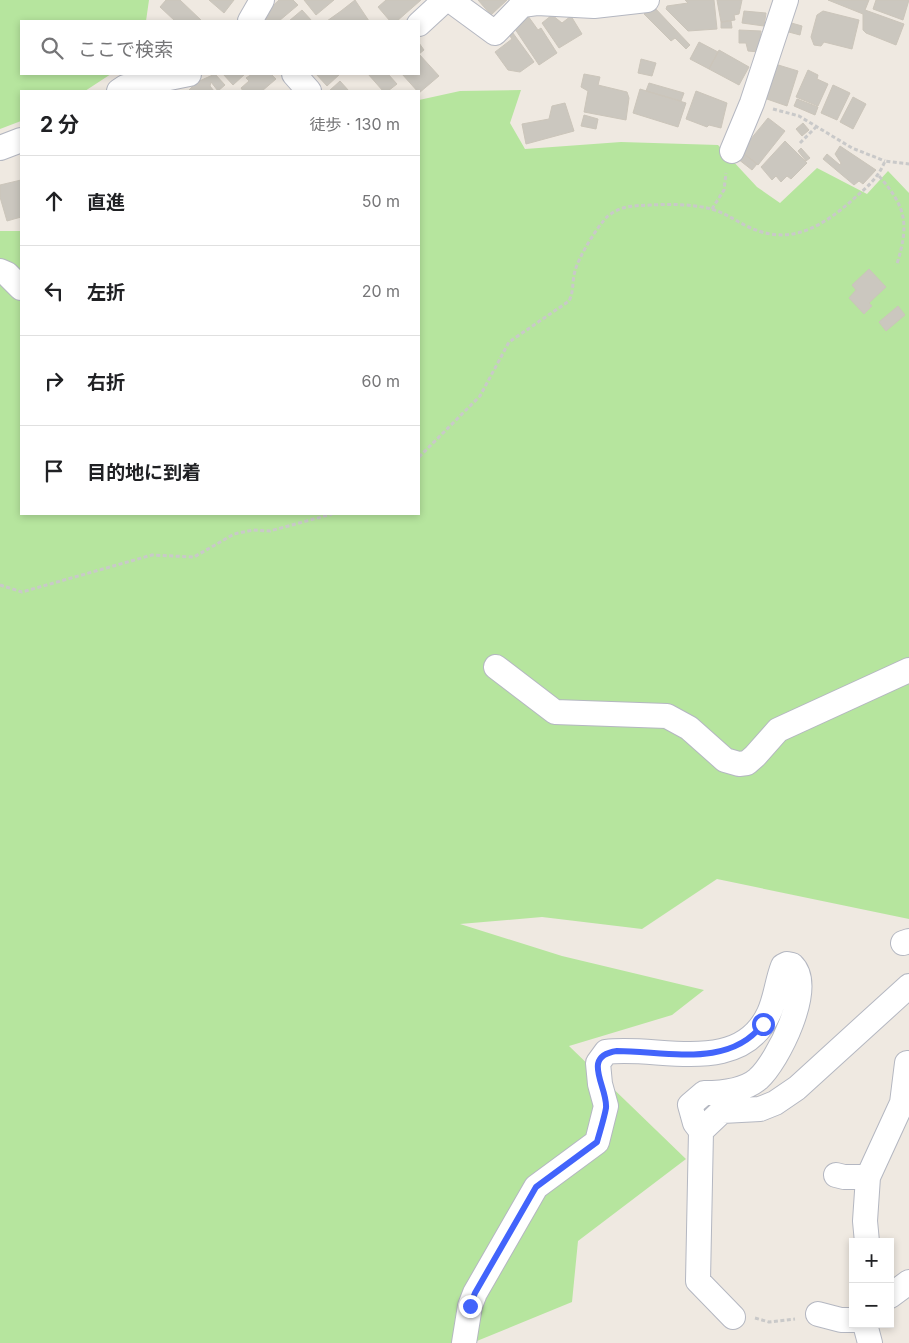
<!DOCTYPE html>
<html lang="ja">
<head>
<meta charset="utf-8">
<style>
  :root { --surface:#fff; --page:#f2f2f2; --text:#202124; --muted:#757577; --line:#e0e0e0 }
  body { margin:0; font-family:Inter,"Noto Sans JP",sans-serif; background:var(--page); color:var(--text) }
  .controls { position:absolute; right:15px; bottom:15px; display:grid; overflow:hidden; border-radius:0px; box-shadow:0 2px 8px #0003 }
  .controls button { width:45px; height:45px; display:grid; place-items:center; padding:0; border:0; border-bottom:1px solid var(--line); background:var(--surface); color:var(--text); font:25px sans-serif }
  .stop { position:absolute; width:15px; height:15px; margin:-11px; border:4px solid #4264fb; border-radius:50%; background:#fff }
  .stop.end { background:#4264fb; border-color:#fff; box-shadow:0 1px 5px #0008 }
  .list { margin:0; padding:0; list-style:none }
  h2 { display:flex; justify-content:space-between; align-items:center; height:65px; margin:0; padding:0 20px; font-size:21px }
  h2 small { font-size:16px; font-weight:400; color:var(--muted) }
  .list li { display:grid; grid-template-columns:32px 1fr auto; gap:15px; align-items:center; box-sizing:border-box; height:90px; padding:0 20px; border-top:1px solid var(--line) }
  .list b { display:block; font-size:19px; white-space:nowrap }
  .list em { font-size:16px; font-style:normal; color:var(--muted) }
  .icon { flex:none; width:28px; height:28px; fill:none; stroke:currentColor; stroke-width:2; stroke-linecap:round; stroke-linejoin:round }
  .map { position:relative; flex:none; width:909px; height:1343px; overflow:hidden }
  .search { position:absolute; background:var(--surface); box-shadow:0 2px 8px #0003; left:20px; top:20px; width:400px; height:55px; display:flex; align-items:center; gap:12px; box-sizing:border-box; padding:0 18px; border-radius:0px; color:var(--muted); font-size:19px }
  .panel { position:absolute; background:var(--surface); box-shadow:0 2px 8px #0003; left:20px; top:90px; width:400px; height:425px; border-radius:0px }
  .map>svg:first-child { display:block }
  .green { fill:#b6e59e }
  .building { fill:#cbc7bf; stroke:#cbc5ba }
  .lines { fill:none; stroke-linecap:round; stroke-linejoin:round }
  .minor-casing { stroke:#b4b7c1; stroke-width:26 }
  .path { stroke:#c9c9c9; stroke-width:3; stroke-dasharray:4 2.5; stroke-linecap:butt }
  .minor { stroke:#fff; stroke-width:24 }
  .route { stroke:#4264fb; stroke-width:6 }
</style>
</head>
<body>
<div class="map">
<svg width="909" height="1343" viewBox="0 0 909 1343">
  <rect width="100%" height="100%" fill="#efe9e1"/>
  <!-- green -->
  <path class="green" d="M0 0H149L146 21H21V74H111L85 91H21V121L0 129Z
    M521 90 510 123 525 149 621 142 718 145 757 187 780 203 817 168 867 194 888 171 909 193V919L717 879 642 929 542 917 460 924 562 956 704 990 672 1015 569 1046 686 1159 578 1241 572 1302 472 1343H0V231H21V514H419V100L460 91Z"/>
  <!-- building -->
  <path class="building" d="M166 0H180L202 21H175L160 7Z
    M209 0H234L224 13Z
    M279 0H293L298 5 279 21H263L266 19 263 15Z
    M304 0H334L316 15Z
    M355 0 369 21H327L341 11Z
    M386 0H421L397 21H390L378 7Z
    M478 0H507L491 15Z
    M685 0H714L717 29 688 31 666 9 667 6 688 3Z
    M717 0H742L739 14 734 15 735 20 721 22Z
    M828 0H869L865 10 904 24 896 45 866 33 863 30V14Z
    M876 0H909L903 20 873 9Z
    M653 6 690 45 686 49 675 38 671 41 644 14Z
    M302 10 312 21H289Z
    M744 11 766 13 764 26 742 23Z
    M823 11 859 20 852 49 824 42 821 46 814 45 811 37 817 15Z
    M552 15 562 23 571 16 582 34 559 48 542 23Z
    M528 16 538 30 541 28 557 53 539 65 513 26Z
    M731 21 732 28H721V22Z
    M788 22 802 26 800 35 785 31Z
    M510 29 534 62 520 72 508 70 495 52 512 39 507 32Z
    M739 30 761 31 759 52 748 51 746 43H739Z
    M699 42 718 52 709 69 690 59Z
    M419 43 424 50 419 54 439 76 419 93 402 74H419Z
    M719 50 749 67 739 85 709 69Z
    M641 59 656 63 652 76 638 73Z
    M775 64 798 71 787 106 764 98Z
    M808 70 818 75 817 79 828 84 818 106 796 97Z
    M215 74 225 85 218 91 211 82 210 86 214 91H188L197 82Z
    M223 74H245L233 85Z
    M252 74H271L276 79 262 91H243L241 88 249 81 246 78Z
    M316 74H340L327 86Z
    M368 74H388L397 84 388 91H383Z
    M584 74 600 77 598 85 627 92 629 98 626 120 584 112 588 91 581 87Z
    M340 81 349 91H329Z
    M649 83 684 93 681 101 646 91Z
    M833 85 850 93 837 120 821 113Z
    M640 89 686 103 678 127 633 113Z
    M696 91 727 103 721 128 709 125 707 127 686 119Z
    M853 97 866 104 853 129 840 122Z
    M797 99 818 107 815 115 794 106Z
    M565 103 574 131 526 144 522 124 549 119 552 106Z
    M584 115 598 119 596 129 581 126Z
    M768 118 785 131 758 165 741 151Z
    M803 123 809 130 802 136 796 129Z
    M785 141 807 163 791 179 787 176 781 182 776 176 772 180 761 167Z
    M840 146 876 170 863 184 859 181 854 185 823 159 827 154 840 165 841 163 835 154Z
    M801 148 810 158 806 161 798 151Z
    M743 153 757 164 752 170 738 159Z
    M21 180V217L7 221 0 197V185Z
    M869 269 886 287 869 303 872 306 864 314 849 298 856 290 852 285Z
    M898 306 905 315 886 331 879 322Z"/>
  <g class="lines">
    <defs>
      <path id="minor" d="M450 0 495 33 522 5 537 3 594 6 647 0
        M250 21 262 0
        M419 24 445 0
        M294 74 309 91
        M119 91 125 87 189 74
        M0 148 21 140
        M732 151 752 103 786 0
        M0 271 7 274 21 288
        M496 667 555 712 667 716 689 728 725 760 739 764 747 763 755 756 778 730 909 670
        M903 943 909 941
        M701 1131 698 1281 733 1317
        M836 1175 844 1177H868
        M867 1242 865 1221 868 1177 902 1103 907 1063
        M890 1296 909 1282
        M818 1314 841 1320H853
        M865 1324 870 1343
        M464 1343 470 1306 475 1293 536 1187 597 1142 606 1106 600 1084 598 1063 606 1052C659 1045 740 1077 769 1013 776 998 777 981 783 966L787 964 792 965C815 987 778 1061 758 1079 744 1091 722 1093 704 1093L690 1105 695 1123 701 1131 722 1111 760 1109 775 1103 797 1088 909 986"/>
    </defs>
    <!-- minor casing -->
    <use href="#minor" class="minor-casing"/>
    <!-- path -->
    <path class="path" d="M773 109 799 116 852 148 885 161
      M800 143 817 126
      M879 176C907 208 909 224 897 264
      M712 209 724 190 726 173
      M419 457 480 396 509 342 569 301C574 291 572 281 575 271 578 258 598 225 608 216 622 205 634 206 651 205 670 204 692 204 711 209 727 213 741 225 756 230 792 244 822 226 849 203 864 189 877 181 885 161L909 164
      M0 585 22 592 152 555 194 557 234 534 253 530 270 531 332 514
      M755 1318 769 1322 795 1319"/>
    <!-- minor -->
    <use href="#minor" class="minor"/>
  </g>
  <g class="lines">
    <!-- route -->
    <path class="route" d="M470 1306 475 1293 536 1187 597 1142C600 1131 604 1119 606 1108 608 1087 580 1056 617 1051 666 1051 729 1069 763 1024"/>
  </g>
</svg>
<div class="controls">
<button>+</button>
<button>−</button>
</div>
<div class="stop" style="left:763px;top:1024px"></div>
<div class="stop end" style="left:470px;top:1306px"></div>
<div class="search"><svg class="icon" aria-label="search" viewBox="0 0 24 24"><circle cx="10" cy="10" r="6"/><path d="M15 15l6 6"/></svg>ここで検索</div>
<section class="panel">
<h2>2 分<small>徒歩 · 130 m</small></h2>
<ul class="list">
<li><svg class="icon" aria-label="ahead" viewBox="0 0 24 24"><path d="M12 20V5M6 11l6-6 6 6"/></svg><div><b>直進</b></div><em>50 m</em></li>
<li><svg class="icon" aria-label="left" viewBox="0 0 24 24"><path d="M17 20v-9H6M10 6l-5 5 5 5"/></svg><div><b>左折</b></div><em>20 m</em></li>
<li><svg class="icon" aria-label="right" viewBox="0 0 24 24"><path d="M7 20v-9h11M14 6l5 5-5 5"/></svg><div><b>右折</b></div><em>60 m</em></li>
<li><svg class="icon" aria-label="arrive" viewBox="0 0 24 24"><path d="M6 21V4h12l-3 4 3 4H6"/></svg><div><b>目的地に到着</b></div></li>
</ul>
</section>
</div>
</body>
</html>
